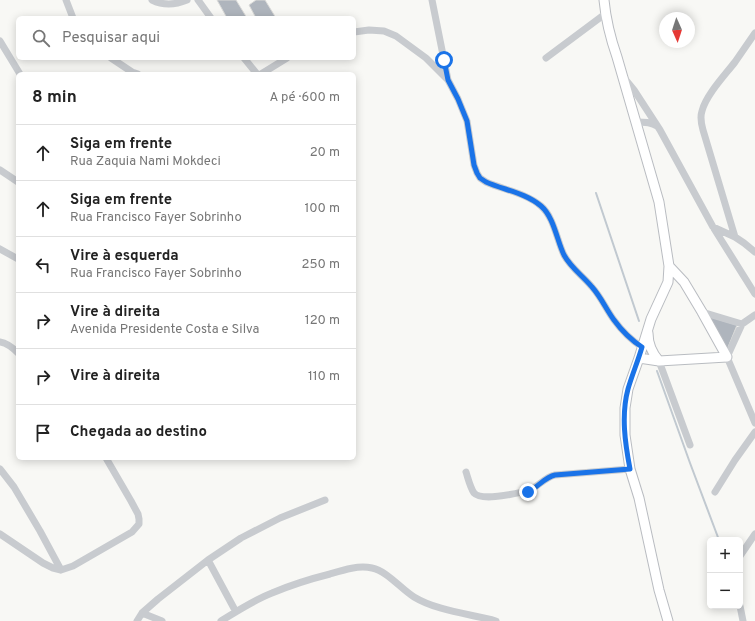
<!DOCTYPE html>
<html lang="pt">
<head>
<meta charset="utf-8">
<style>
  :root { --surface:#fff; --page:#f6f6f6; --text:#222; --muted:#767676; --line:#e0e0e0 }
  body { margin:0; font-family:Overpass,sans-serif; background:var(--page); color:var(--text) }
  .controls { position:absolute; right:12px; bottom:12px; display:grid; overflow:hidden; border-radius:6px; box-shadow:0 2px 10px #0003 }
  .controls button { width:36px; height:36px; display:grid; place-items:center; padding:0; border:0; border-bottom:1px solid var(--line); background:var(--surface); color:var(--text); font:20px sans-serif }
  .compass { position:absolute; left:659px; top:12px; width:36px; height:36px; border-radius:50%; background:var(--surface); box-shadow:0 2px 10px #0003; rotate:177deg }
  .stop { position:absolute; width:12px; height:12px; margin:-9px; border:3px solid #1a73e8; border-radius:50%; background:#fff }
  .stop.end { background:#1a73e8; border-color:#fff; box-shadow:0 1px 4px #0008 }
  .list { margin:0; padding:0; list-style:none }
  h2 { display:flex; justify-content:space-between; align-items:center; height:52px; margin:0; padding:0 16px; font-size:17px }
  h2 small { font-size:13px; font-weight:400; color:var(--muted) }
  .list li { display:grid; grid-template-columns:26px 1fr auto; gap:12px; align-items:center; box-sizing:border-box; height:56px; padding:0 16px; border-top:1px solid var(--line) }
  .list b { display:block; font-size:15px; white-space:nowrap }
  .list p { margin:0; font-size:13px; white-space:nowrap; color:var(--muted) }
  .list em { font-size:13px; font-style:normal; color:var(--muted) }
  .icon { flex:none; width:22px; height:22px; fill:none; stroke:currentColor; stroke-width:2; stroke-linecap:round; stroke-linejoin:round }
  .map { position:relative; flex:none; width:755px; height:621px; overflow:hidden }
  .search { position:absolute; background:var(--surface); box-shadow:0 2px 10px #0003; left:16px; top:16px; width:340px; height:44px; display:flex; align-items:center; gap:10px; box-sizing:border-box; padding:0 14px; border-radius:6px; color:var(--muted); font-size:15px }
  .panel { position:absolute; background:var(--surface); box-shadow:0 2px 10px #0003; left:16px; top:72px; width:340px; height:388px; border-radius:6px }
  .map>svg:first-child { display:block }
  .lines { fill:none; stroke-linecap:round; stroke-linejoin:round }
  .stream { stroke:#c1c9d0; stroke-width:2 }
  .building { fill:#afb5bd; stroke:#dadad8 }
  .major-casing { stroke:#b9bcc1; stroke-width:11 }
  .minor { stroke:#c8cbcf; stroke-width:7 }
  .major { stroke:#fff; stroke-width:9 }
  .route { stroke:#1a73e8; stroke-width:5 }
</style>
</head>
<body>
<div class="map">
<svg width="755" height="621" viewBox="0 0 755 621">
  <rect width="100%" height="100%" fill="#f8f8f5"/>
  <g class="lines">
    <!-- stream -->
    <path class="stream" d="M596 193 639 321
      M657 371 690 463 719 540
      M740 595 742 605"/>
  </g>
  <!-- building -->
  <path class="building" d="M217 0H236L247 18H227Z
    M256 0H265L276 18H256L249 5Z
    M710 317 737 325 726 352Z"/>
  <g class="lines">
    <defs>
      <path id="major" d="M604 0C606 21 610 37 617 57L659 202 669 266 668 282 651 319 639 358 628 389 625 408V435L630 469 639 498 659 590 668 621
        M648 333C648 344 652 353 659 361
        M639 358 659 361 727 357 702 312 684 282 669 266"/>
    </defs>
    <!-- major casing -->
    <use href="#major" class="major-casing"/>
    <!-- minor -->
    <path class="minor" d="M66 0 73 18
      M152 0C164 6 175 5 187 0
      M198 0 211 18
      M432 0 448 80
      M354 32 369 30 384 31 396 36 426 58 448 80 458 99 467 121 474 165 477 173 480 178 486 182C504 190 526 193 541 206 554 217 557 241 564 255 571 268 583 276 592 287 601 297 606 309 614 320 622 331 631 340 642 347
      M0 41 20 74
      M111 58 132 72 138 74
      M244 58 257 74
      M546 58 605 14
      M261 74 287 58
      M625 79 634 90 660 130 713 227 755 294
      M636 122C644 122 651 122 657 126
      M0 170 18 182
      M713 227 735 237 744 243 755 252
      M735 237 703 130C701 123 700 117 702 111 706 95 725 75 735 62 742 52 748 43 755 33
      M0 249 18 259
      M702 312 742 324 727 357 755 423
      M742 324 755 315
      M0 342C7 343 13 348 18 353
      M659 361 690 445
      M0 469 14 487 40 531 61 570
      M466 472C468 478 470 487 474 493 482 502 517 493 528 491 538 487 545 477 555 475L630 469
      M715 492 735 460 755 432
      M0 534 43 563 53 568 61 570 73 566 132 532 139 524V519L138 514 131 501 106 458
      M740 556 755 534
      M208 560 236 612
      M740 606 743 621
      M142 613 162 621
      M137 621 142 613 158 599 208 560 241 538 280 518 325 500
      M221 621C237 611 254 600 272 593 291 585 310 579 330 574 343 570 358 565 372 568 387 571 401 589 414 597 437 611 471 614 496 621"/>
    <!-- major -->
    <use href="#major" class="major"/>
  </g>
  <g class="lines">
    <!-- route -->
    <path class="route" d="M444 60 448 80 458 99 467 121 474 165 477 173 480 178 486 182C504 190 526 193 541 206 554 217 557 241 564 255 571 268 583 276 592 287 601 297 606 309 614 320 622 331 631 340 642 347 638 361 632 375 628 389 621 415 625 443 630 469L555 475C545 477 538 487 528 492"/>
  </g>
</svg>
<div class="controls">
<button>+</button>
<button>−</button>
</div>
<svg class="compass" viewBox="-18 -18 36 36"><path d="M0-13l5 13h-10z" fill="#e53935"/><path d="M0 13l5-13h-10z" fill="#767676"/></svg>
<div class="stop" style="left:444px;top:60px"></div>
<div class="stop end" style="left:528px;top:492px"></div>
<div class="search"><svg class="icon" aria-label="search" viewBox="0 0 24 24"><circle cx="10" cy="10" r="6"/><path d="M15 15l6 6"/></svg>Pesquisar aqui</div>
<section class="panel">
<h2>8 min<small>A pé · 600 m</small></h2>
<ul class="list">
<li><svg class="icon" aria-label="ahead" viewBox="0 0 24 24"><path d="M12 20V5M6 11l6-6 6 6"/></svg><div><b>Siga em frente</b><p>Rua Zaquia Nami Mokdeci</p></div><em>20 m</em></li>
<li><svg class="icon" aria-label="ahead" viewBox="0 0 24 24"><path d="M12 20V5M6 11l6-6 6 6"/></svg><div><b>Siga em frente</b><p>Rua Francisco Fayer Sobrinho</p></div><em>100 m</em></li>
<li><svg class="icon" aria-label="left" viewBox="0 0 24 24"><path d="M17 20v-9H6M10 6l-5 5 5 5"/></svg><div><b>Vire à esquerda</b><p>Rua Francisco Fayer Sobrinho</p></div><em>250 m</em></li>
<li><svg class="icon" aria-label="right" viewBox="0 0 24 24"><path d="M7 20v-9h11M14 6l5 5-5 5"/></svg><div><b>Vire à direita</b><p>Avenida Presidente Costa e Silva</p></div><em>120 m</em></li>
<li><svg class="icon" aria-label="right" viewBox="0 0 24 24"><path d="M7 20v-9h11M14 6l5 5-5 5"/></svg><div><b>Vire à direita</b></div><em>110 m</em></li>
<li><svg class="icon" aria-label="arrive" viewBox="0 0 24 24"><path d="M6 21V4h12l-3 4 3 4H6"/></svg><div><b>Chegada ao destino</b></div></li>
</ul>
</section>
</div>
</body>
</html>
